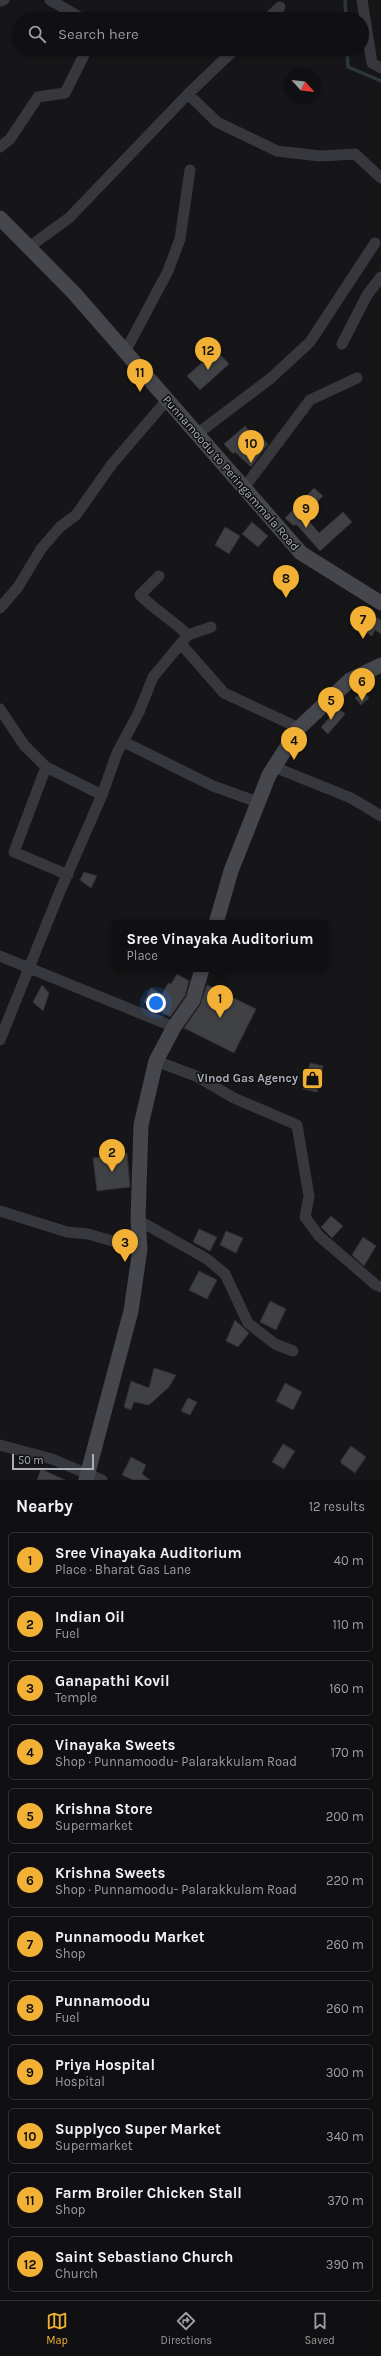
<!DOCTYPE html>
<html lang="en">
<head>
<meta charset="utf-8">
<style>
  :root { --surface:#101012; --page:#19191b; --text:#f1f3f6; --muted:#9c9d9f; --line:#303032; --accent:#f2b134 }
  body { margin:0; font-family:Karla,sans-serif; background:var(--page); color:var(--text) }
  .compass { position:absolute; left:285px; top:68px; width:36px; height:36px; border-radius:50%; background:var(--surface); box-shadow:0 1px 3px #0004; rotate:117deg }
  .scale { position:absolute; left:12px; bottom:10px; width:82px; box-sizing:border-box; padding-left:4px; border:2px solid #a8adb8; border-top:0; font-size:11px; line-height:14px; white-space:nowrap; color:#a8adb8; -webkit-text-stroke:3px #111113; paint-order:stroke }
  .you { position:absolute; left:156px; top:1003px; width:14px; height:14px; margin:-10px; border:3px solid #fff; border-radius:50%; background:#1a73e8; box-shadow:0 0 0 6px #1a73e833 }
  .badge { display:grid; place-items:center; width:26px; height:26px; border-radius:50%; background:var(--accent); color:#111; font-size:13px; font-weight:700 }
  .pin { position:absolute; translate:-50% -33px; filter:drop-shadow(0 1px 2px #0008) }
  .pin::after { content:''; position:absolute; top:21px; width:14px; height:12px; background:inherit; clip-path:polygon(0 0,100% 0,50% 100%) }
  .popup { position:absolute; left:112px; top:920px; width:216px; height:52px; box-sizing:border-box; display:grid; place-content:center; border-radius:6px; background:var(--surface); filter:drop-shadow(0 1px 3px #0005); font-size:13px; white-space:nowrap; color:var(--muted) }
  .popup b { font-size:15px; color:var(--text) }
  .popup::after { content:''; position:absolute; left:50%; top:100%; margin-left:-8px; border:8px solid transparent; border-top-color:var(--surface) }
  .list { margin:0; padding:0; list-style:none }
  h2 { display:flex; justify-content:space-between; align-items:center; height:52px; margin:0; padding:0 16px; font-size:17px }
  h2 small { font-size:13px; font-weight:400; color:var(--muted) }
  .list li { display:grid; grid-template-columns:26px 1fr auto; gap:12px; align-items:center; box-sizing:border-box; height:56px; margin:0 8px 8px; padding:0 8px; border:1px solid var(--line); border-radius:6px }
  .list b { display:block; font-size:15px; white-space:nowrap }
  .list p { margin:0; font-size:13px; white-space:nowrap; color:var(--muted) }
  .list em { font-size:13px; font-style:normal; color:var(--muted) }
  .icon { flex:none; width:22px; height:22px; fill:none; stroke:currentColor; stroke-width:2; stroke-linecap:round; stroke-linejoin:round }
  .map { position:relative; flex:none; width:381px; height:1480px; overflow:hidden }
  .search { position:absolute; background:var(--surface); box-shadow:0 1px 3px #0004; left:12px; right:12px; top:12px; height:44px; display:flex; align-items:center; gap:10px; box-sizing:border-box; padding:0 14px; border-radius:22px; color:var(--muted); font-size:15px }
  .sheet { height:820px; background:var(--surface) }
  nav { display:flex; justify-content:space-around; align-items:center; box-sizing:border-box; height:56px; border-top:1px solid var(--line); background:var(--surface); font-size:11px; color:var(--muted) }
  nav a { display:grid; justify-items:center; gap:2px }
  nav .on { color:var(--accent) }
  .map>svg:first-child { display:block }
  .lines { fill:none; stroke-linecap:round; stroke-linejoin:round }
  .stream { stroke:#2c353c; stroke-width:3.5 }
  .building { fill:#404145; stroke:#303034 }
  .minor { stroke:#37383d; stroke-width:11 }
  .secondary { stroke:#45474d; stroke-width:15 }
  .labels { text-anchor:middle; stroke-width:3; stroke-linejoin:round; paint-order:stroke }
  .street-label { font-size:12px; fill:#a8adb8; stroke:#111113 }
  .poi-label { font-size:12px; font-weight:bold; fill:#a8adb8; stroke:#111113; text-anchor:end }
</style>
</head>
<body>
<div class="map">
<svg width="381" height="1480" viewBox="0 0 381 1480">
  <rect width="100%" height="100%" fill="#161618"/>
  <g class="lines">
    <!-- stream -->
    <path class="stream" d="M345 0 346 19
      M347 49 348 67 381 81"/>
  </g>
  <!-- building -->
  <path class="building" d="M216 350 229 364 200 390 187 376Z
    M245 426 259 443 263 439 268 444 251 467 235 452 233 454 224 444Z
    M314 488 323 496 304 515 319 533 343 512 352 522 320 551 296 524 294 526 285 518Z
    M252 522 268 536 258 547 242 534Z
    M225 527 240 536 229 554 215 545Z
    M365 611 381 620V634L375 630 372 636 356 627Z
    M363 691 369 698 361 705 355 698Z
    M338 708 345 714 328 734 321 727Z
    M84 872 97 876 91 888 80 880Z
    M177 974 189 981 185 996 170 1017 144 1002 151 988 162 994 168 983 171 984Z
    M42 985 49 993 43 1011 33 1002Z
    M207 985 256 1009 234 1053 184 1028 200 1005Z
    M310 1063 323 1066 317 1092 303 1089Z
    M127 1153 130 1187 97 1191 93 1158Z
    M331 1216 343 1226 332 1238 321 1227Z
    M199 1229 217 1237 210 1251 193 1242Z
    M226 1231 243 1238 236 1253 220 1245Z
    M363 1237 376 1246 364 1266 352 1255Z
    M199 1271 217 1280 207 1299 189 1290Z
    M270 1301 286 1309 276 1330 260 1322Z
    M235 1320 249 1333 238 1347 226 1341Z
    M154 1368 176 1375 169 1387 149 1405 134 1402 131 1410 124 1407 131 1381 149 1388Z
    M285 1383 302 1392 293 1410 276 1401Z
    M188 1398 197 1402 190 1415 181 1411Z
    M283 1444 295 1451 284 1469 272 1462Z
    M351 1446 366 1457 355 1473 341 1463V1460Z
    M131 1457 146 1465 142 1474 150 1480H133L122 1475Z
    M41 1469 65 1480H37Z"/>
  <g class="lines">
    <!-- minor -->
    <path class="minor" d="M50 0 83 19
      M362 0 372 63 381 68
      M0 1 4 0
      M267 19 280 7
      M188 94 217 122 277 151 320 156 355 154 381 178
      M0 147 10 139 38 97 65 93 87 49
      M29 247 69 218 188 94 235 49
      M342 344 367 295 381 277
      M125 352 168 271 180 239 190 170
      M197 434 271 378 310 342 375 243
      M244 488 310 400 357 378
      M0 608 18 587 41 549 60 527 76 515 112 464 167 400
      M188 635 211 627
      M181 644 224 693 299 728
      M0 709 24 745 46 767 102 795 60 891 0 1040
      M124 742 213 786 258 802
      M46 767 14 852 68 875
      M274 767 351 798 381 816
      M102 795 117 753 139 712 153 677 188 635C172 620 155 610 140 595L159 576
      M0 956 174 1027
      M156 1061 196 1076 234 1098 297 1125 309 1196 305 1217 319 1236 376 1285 381 1287
      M0 1211 67 1232 88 1234 140 1249
      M138 1220 207 1259 225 1274 248 1323 275 1344 293 1351
      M0 1445 52 1459 102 1480"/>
    <!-- secondary -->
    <path class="secondary" d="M0 218 74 293 301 553 381 603
      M216 923 231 871 269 775 299 728 350 680 381 665
      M86 1480 131 1311 140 1249 138 1220 141 1125 156 1061 174 1027 193 1000 202 969"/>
  </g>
  <!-- icons -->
  <defs>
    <symbol id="shop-square" viewBox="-11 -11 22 22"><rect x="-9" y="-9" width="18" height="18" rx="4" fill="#f2b134" stroke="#111113"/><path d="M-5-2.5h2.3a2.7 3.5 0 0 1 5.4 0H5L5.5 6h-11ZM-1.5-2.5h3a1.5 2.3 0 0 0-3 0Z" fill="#111"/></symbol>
  </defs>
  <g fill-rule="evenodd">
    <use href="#shop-square" x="300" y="1066" width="25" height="25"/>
  </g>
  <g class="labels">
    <!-- street labels -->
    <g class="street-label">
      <text transform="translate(231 473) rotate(49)" y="4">Punnamoodu to Peringammala Road</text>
    </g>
    <!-- poi labels -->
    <g class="poi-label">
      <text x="298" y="1082">Vinod Gas Agency</text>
    </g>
  </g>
</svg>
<svg class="compass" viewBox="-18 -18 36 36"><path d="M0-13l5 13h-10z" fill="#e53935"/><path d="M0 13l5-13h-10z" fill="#9c9d9f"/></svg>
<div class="scale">50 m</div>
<div class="you"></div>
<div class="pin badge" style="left:220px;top:1018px">1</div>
<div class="popup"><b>Sree Vinayaka Auditorium</b>Place</div>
<div class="pin badge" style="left:112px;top:1172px">2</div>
<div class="pin badge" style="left:125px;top:1262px">3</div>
<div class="pin badge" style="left:294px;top:760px">4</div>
<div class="pin badge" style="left:331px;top:720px">5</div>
<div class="pin badge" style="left:362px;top:701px">6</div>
<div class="pin badge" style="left:363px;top:639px">7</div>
<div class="pin badge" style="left:286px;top:598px">8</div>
<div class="pin badge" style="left:306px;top:528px">9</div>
<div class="pin badge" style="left:251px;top:463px">10</div>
<div class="pin badge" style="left:140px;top:392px">11</div>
<div class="pin badge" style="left:208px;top:370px">12</div>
<div class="search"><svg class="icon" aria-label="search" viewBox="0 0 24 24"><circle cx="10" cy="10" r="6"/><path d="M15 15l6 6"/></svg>Search here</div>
</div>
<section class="sheet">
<h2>Nearby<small>12 results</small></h2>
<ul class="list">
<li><span class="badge">1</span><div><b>Sree Vinayaka Auditorium</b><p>Place · Bharat Gas Lane</p></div><em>40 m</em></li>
<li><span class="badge">2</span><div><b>Indian Oil</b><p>Fuel</p></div><em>110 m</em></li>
<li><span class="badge">3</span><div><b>Ganapathi Kovil</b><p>Temple</p></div><em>160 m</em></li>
<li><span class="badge">4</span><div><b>Vinayaka Sweets</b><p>Shop · Punnamoodu- Palarakkulam Road</p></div><em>170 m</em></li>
<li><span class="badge">5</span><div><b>Krishna Store</b><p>Supermarket</p></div><em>200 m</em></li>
<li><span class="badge">6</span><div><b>Krishna Sweets</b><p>Shop · Punnamoodu- Palarakkulam Road</p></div><em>220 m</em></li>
<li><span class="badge">7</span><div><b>Punnamoodu Market</b><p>Shop</p></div><em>260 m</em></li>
<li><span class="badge">8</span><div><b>Punnamoodu</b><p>Fuel</p></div><em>260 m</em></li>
<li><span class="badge">9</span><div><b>Priya Hospital</b><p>Hospital</p></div><em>300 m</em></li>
<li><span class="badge">10</span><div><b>Supplyco Super Market</b><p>Supermarket</p></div><em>340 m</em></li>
<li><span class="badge">11</span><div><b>Farm Broiler Chicken Stall</b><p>Shop</p></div><em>370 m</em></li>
<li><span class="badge">12</span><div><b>Saint Sebastiano Church</b><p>Church</p></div><em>390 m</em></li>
</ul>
</section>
<nav>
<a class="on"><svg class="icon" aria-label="map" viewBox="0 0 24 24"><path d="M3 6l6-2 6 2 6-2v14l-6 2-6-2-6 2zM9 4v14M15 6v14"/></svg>Map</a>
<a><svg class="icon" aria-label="directions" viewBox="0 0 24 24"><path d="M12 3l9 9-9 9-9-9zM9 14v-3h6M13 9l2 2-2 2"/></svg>Directions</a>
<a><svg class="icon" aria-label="saved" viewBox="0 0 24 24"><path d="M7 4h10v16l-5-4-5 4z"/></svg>Saved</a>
</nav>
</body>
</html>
